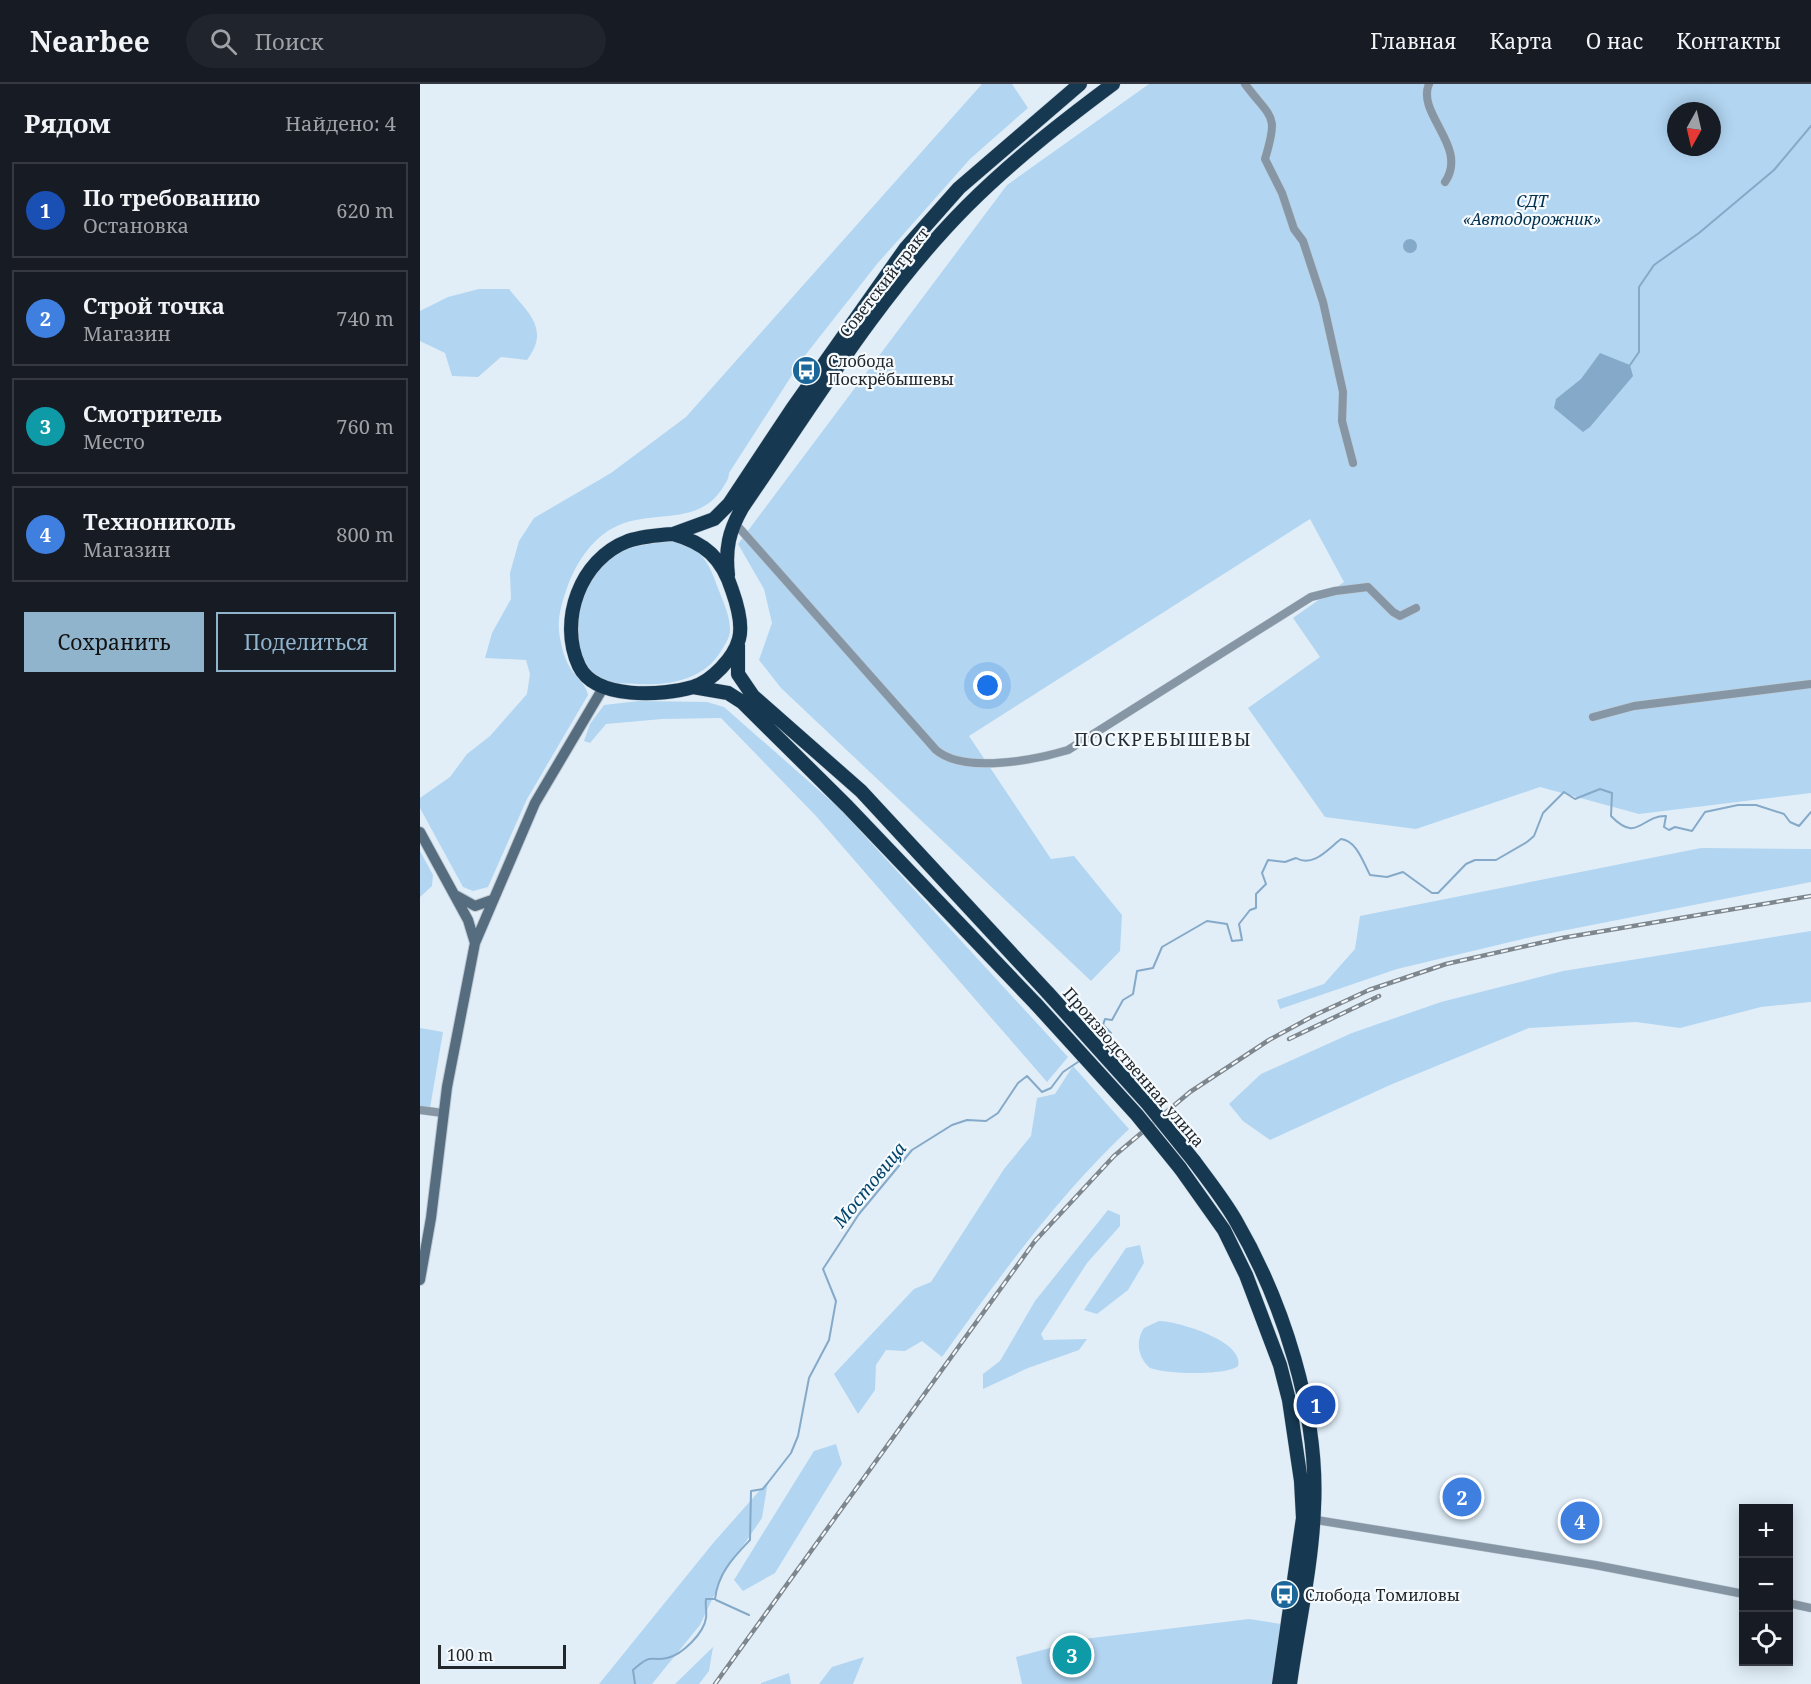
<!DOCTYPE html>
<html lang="ru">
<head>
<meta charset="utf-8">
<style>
  :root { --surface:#171b24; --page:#20242c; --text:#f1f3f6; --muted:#9ea1a6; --line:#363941; --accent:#91b4cd }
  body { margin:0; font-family:"Noto Serif",serif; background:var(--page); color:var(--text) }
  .controls { position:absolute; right:18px; bottom:18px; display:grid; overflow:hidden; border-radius:0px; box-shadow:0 3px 15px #0003 }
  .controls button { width:54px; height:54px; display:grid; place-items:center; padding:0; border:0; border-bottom:2px solid var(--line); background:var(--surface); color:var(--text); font:30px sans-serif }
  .compass { position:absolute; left:1247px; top:18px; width:54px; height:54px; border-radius:50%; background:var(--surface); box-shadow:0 3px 15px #0003; rotate:188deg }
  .scale { position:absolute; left:18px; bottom:15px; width:128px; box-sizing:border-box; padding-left:6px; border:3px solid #22272b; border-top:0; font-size:16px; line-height:21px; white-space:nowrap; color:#22272b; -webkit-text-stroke:4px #f5fafe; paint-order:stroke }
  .you { position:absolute; left:568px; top:602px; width:21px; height:21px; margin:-15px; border:4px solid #fff; border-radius:50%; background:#1a73e8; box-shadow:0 0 0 9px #1a73e833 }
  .badge { display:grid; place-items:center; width:39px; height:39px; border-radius:50%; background:var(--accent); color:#fff; font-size:20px; font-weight:700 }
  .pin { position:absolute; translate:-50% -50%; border:3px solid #fff; box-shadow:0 2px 6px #0006 }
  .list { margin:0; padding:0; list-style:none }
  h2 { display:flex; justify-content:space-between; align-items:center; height:78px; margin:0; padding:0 24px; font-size:26px }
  h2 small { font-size:20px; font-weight:400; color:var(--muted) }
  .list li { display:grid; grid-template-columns:39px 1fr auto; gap:18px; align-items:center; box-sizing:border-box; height:96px; margin:0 12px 12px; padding:0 12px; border:2px solid var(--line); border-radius:0px }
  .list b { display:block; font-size:22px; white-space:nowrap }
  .list p { margin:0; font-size:20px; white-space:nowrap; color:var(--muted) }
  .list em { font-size:20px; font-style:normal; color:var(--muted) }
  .actions { display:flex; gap:12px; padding:18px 24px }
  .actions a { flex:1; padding:14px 0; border:2px solid var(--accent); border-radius:0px; text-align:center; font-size:21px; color:var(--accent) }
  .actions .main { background:var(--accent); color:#111 }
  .icon { flex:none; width:33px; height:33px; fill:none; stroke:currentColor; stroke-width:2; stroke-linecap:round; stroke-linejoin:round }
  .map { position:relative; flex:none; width:1391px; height:1600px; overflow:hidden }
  header { display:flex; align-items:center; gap:36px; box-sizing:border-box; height:84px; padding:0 30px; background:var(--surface); border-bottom:2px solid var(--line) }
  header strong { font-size:28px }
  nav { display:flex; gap:33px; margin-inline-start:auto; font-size:21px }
  .search { width:420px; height:54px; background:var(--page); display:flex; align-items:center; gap:15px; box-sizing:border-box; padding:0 21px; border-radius:33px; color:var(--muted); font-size:22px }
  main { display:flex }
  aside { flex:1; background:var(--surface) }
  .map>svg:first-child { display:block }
  .green { fill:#b2d5f1; fill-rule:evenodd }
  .water { fill:#85a9c8 }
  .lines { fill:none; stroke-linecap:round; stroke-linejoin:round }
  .stream { stroke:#85a9c8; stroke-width:2 }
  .street-casing { stroke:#bfcad3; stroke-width:9 }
  .secondary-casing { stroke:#bfcad3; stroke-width:12 }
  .highway-casing { stroke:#bfcad3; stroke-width:15 }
  .street { stroke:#8696a4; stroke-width:8 }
  .secondary { stroke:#566d80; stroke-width:10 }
  .highway { stroke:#163851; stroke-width:14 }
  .rail-casing { stroke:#7e878e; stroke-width:4.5 }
  .rail { stroke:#f5fafe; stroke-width:2; stroke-dasharray:7; stroke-linecap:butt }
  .highway-bridge-casing { stroke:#bfcad3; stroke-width:15; stroke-linecap:butt }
  .highway-bridge { stroke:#163851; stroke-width:14 }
  .labels { text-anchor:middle; stroke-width:4.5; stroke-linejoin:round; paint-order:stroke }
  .park-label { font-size:16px; font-style:italic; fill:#012f4d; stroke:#f5fafe }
  .street-label { font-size:16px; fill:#22272b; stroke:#f5fafe }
  .poi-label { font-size:16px; fill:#22272b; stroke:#f5fafe; text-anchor:start }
  .neighbourhood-label { font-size:18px; letter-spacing:1.5px; fill:#252e36; stroke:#f5fafe }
  .water-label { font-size:18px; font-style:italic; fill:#02446b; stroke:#f5fafe }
</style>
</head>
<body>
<header>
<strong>Nearbee</strong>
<div class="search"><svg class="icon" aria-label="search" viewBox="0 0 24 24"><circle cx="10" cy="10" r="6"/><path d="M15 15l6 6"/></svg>Поиск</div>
<nav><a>Главная</a><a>Карта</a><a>О нас</a><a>Контакты</a></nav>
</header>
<main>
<aside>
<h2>Рядом<small>Найдено: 4</small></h2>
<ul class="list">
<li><span class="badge" style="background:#1a4fb4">1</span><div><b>По требованию</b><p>Остановка</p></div><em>620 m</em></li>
<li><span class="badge" style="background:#3f7fe0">2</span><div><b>Строй точка</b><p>Магазин</p></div><em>740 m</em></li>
<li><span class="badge" style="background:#0f9aa8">3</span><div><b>Смотритель</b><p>Место</p></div><em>760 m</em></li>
<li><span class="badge" style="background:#3f7fe0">4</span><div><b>Технониколь</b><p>Магазин</p></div><em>800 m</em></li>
</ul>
<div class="actions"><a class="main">Сохранить</a><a>Поделиться</a></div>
</aside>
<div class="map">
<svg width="1391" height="1600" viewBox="0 0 1391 1600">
  <rect width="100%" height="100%" fill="#e1eef8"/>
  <!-- green -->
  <path class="green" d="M562 0H592L608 24 550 75 457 180 383 274 309 389C309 396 305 399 302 405 276 444 229 424 193 444 171 456 157 478 148 501 142 518 136 536 140 554 142 566 146 579 153 588 159 596 166 601 168 611L107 715 68 803 53 807 43 803 0 724V714L30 693 47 670 70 652 107 610 110 590 106 576 65 574 72 549 91 515 90 489 99 457 114 434 191 389 266 333Z
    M729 0H1391V709L1219 730 1120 703 996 745 905 733 828 624 900 573 873 534 924 498 890 435 549 652 631 775 654 772 702 831 700 867 671 897 361 604 339 576 352 539 344 505 318 460 587 101ZM1256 27H1292V63H1256Z
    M59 205H89C109 230 130 245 107 276L81 273 58 293 32 292 25 269 0 257V227L28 213Z
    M253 457C283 464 289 479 299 507 304 519 310 533 310 546 310 554 305 560 301 567 284 596 248 602 217 600 202 599 186 601 174 590 141 560 161 493 196 471 212 460 234 460 253 457Z
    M219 617 287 618 304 623 419 724 648 973 627 998 396 732 301 634 242 635 186 640 170 659 164 657 170 640 184 621Z
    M1281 764 1391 765V798L1116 852 977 885 860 925 857 916 904 900 935 865 940 832Z
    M0 767 13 791 12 802 0 813Z
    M1391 847V918L1341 923 1260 944 1216 938 1109 944 970 1001 850 1056 823 1037 809 1020 841 990 932 949 1021 918 1143 887Z
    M0 944 23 948 10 1024 0 1023Z
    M653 982 709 1045C637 1113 580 1192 522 1273L502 1257 485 1267 466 1266 456 1281 455 1306 438 1330 414 1290 494 1205 511 1198 584 1085 611 1052 617 1014 635 1010Z
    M688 1126 700 1131V1142L667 1179 621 1250 624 1256 667 1255 659 1266 608 1284 563 1305V1290L580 1277 615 1217Z
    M720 1161 724 1179 708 1206 677 1230 664 1226 706 1164Z
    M739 1237C757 1237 825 1257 818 1282 806 1292 745 1290 730 1284 718 1274 715 1257 724 1244Z
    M416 1360 422 1380 355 1489 323 1507 314 1496 394 1367Z
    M348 1397 342 1434 305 1488 280 1541 232 1600H179L294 1458Z
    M829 1535 861 1540 852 1600H602L596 1573 664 1555Z
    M293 1563 289 1587 279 1600H255Z
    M444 1573 433 1600H399L412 1583Z
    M369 1589 371 1600H341V1599Z"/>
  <!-- water -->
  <path class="water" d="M983 162a7 7 0 1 1 14 0a7 7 0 1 1-14 0Z
    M1180 269 1210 281 1213 292 1170 343 1163 348 1134 324 1136 315 1161 295Z"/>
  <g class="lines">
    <!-- stream -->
    <path class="stream" d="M1210 281 1219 268V203L1234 181 1279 149 1354 86 1391 42
      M682 961 691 949 683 941 685 935 692 936 703 916 713 910 717 887 733 884 742 863 787 837 807 840 812 857 822 856 819 840 830 826 836 824V810L846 800 842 789 848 776 865 778 876 774C893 784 908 765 921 755 937 757 943 778 950 791L967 793 983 788 1012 809H1018L1046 780 1055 776H1076L1107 758 1114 752 1123 729 1144 708 1155 715 1180 705 1192 709 1191 732C1218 760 1221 731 1246 732L1244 743 1249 746 1255 743 1272 747 1285 728 1318 721H1336L1364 730 1370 738 1379 742 1391 728
      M296 1516 329 1531
      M215 1600 213 1586C233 1568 229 1578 247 1574 262 1571 284 1549 286 1534 287 1528 285 1522 286 1515H295C298 1489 313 1474 330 1456L331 1407 343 1405 371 1369 378 1352 389 1294 409 1256 416 1217 403 1185 439 1130 492 1066 532 1041 547 1036 566 1037 578 1029 598 999 607 992 622 1008 631 1004 643 988 661 976"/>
    <defs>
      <path id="street" d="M825 0C852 36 859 29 845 75L862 109 874 145 883 157 903 218 923 308 922 337 933 379
        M1009 0C996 30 1049 63 1025 98
        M314 438 516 666C544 690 615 676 648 666L891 513 915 507 948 503 973 528 980 532 996 524
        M1173 633 1214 622 1391 600
        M0 1026 23 1029
        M890 1435 1175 1481 1324 1510
        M1368 1519 1391 1524"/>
      <path id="secondary" d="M0 748 48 836 55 859
        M37 812 55 822 72 816
        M0 1196 11 1134 27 1003 55 859 115 719 183 604"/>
      <path id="highway" d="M253 450 294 435 309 420 372 325 485 165 539 104 660 0
        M253 450C285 459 302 474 312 506 317 520 323 540 319 555 314 574 292 597 273 603 243 612 175 616 159 582 138 537 160 475 208 457 223 452 238 451 253 450Z
        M308 491C305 465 309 447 322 424 390 325 462 207 547 122 592 77 642 38 693 0
        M318 561V590L333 612 441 707 628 909
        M273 603 308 609 322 618 427 722 616 920
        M774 1077C788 1096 804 1116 816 1137 863 1218 899 1329 894 1424 892 1482 878 1542 870 1600
        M760 1084 804 1146 826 1191 860 1281 869 1316 881 1397 883 1434 859 1600"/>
    </defs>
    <!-- street casing -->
    <use href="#street" class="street-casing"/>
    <!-- secondary casing -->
    <use href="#secondary" class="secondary-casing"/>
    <!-- highway casing -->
    <use href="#highway" class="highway-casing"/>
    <!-- street -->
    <use href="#street" class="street"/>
    <!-- secondary -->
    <use href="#secondary" class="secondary"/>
    <!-- highway -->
    <use href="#highway" class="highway"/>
    <defs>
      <path id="rail" d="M869 955 959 912
        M295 1600 615 1157 694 1072 770 1008 849 956 895 931 949 906 1026 880 1142 854 1391 812"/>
    </defs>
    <!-- rail casing -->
    <use href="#rail" class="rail-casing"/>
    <!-- rail -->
    <use href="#rail" class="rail"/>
    <defs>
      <path id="highway-bridge" d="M628 909 728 1020 774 1077
        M616 920 717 1031 760 1084"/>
    </defs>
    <!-- highway-bridge casing -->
    <use href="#highway-bridge" class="highway-bridge-casing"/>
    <!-- highway-bridge -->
    <use href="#highway-bridge" class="highway-bridge"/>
  </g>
  <!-- icons -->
  <defs>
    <symbol id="bus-disc" viewBox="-11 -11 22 22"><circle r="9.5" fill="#1c679a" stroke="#f5fafe"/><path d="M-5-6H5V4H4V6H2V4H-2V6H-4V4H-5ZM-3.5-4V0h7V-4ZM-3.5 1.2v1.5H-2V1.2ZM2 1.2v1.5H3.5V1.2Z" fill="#fff"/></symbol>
  </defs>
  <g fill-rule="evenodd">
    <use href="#bus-disc" x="370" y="270" width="33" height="33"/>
    <use href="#bus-disc" x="848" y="1494" width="33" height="33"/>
  </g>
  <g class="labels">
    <!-- park labels -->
    <g class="park-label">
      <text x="1112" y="123">СДТ<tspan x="1112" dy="18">«Автодорожник»</tspan></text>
    </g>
    <!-- street labels -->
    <g class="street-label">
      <text transform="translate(464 198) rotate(-52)" y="6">Советский тракт</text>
      <text transform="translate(714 983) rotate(49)" y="6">Производственная улица</text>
    </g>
    <!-- poi labels -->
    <g class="poi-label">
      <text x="408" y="283">Слобода<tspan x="408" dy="18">Поскрёбышевы</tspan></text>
      <text x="885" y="1517">Слобода Томиловы</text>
    </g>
    <!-- neighbourhood labels -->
    <g class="neighbourhood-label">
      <text x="743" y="662">ПОСКРЕБЫШЕВЫ</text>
    </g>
    <!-- water labels -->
    <g class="water-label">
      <text transform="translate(450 1101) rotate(-51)" y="6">Мостовица</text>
    </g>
  </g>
</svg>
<div class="controls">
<button>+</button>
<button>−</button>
<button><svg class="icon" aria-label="locate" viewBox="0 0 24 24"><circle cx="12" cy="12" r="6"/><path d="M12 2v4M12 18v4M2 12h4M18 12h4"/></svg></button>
</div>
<svg class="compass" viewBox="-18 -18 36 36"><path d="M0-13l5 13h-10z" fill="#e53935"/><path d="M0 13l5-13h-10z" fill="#9ea1a6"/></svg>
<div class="scale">100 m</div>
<div class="you"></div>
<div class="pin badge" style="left:896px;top:1321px;background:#1a4fb4">1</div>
<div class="pin badge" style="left:1042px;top:1413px;background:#3f7fe0">2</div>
<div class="pin badge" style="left:652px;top:1571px;background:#0f9aa8">3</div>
<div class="pin badge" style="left:1160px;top:1437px;background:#3f7fe0">4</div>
</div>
</main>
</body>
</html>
